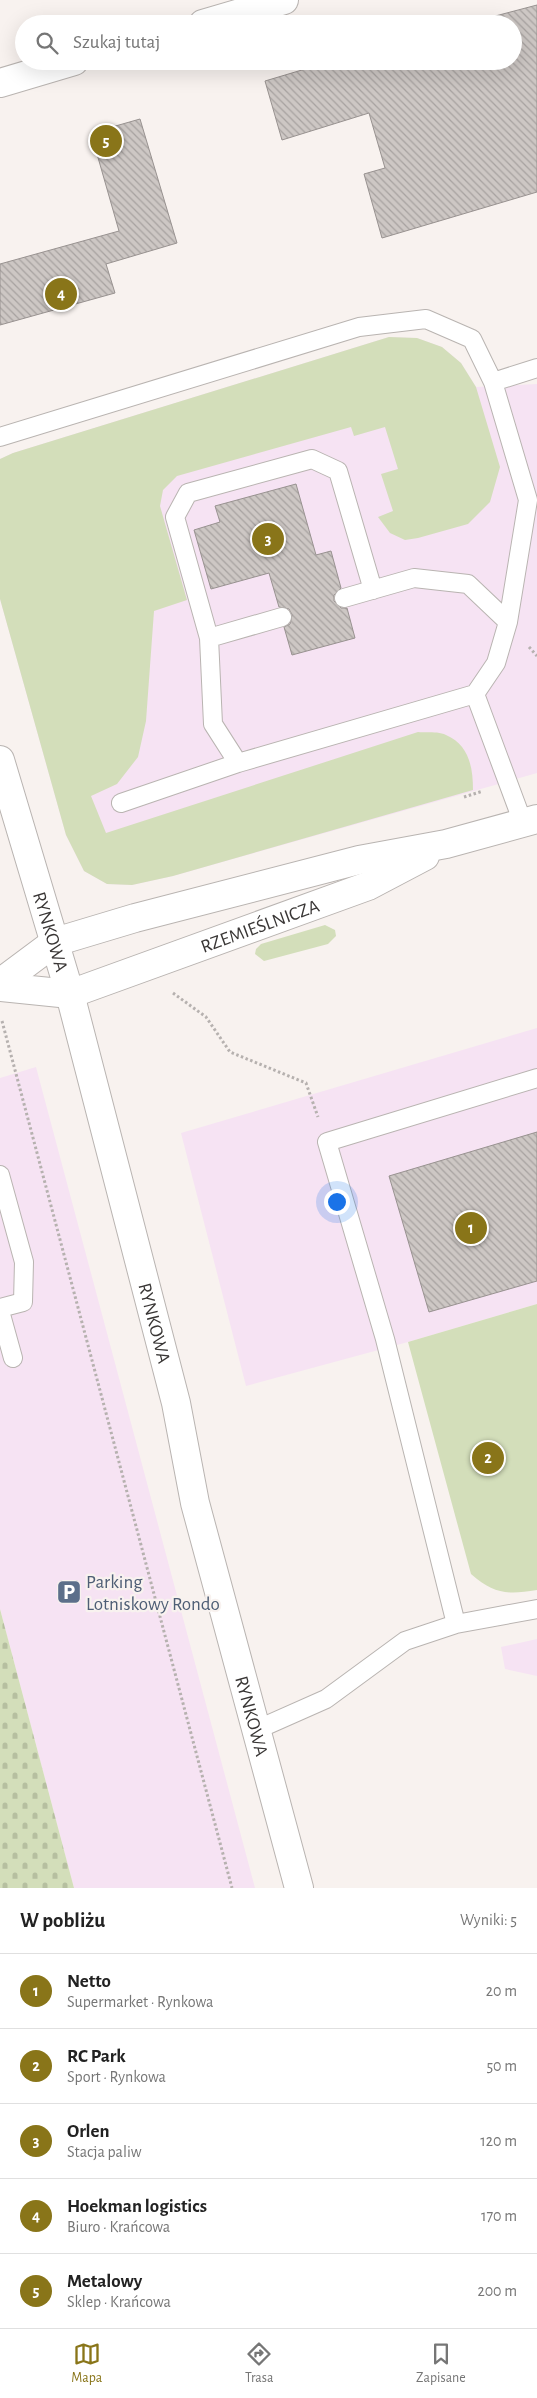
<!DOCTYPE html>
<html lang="pl">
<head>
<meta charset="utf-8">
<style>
  :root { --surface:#fff; --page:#f2f2f2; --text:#222; --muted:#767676; --line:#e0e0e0; --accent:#897519 }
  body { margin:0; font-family:"Alegreya Sans",sans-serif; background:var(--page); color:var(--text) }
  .you { position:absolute; left:336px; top:1201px; width:18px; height:18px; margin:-12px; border:4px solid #fff; border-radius:50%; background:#1a73e8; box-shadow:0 0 0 8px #1a73e833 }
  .badge { display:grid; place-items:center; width:32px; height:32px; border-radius:50%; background:var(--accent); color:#fff; font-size:16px; font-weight:700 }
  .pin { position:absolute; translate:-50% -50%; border:2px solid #fff; box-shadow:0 1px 5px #0006 }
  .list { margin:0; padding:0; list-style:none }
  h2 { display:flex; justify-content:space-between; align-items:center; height:65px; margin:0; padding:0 20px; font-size:21px }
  h2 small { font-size:16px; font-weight:400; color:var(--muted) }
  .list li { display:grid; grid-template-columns:32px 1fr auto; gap:15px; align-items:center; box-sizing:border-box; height:75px; padding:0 20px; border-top:1px solid var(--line) }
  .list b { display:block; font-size:19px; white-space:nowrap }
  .list p { margin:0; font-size:16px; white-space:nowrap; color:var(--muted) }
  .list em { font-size:16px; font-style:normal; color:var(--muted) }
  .icon { flex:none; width:28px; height:28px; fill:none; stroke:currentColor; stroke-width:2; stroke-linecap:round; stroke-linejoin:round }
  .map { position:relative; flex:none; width:537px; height:1888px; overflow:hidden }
  .search { position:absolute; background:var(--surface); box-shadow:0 5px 20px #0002; left:15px; right:15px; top:15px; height:55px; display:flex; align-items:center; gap:12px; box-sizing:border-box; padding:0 18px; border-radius:28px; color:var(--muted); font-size:19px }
  .sheet { height:440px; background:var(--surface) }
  nav { display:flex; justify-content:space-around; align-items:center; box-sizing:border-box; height:70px; border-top:1px solid var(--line); background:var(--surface); font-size:14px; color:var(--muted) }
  nav a { display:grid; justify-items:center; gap:2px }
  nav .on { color:var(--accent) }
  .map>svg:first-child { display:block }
  .commercial { fill:#f6e3f3 }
  .grass { fill:#d3deba }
  .cemetery { fill:url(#cemetery-stones) }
  .building { fill:url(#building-back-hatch); stroke:#989290 }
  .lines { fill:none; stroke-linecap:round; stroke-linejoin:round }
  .service-casing { stroke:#b9b4b1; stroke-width:20 }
  .minor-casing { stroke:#b9b4b1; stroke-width:30 }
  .tertiary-casing { stroke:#b9b4b1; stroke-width:30 }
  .path { stroke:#b6b1af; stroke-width:3; stroke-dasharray:2.5 2.5; stroke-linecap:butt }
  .service { stroke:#fff; stroke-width:18 }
  .minor { stroke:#fff; stroke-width:28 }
  .tertiary { stroke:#fff; stroke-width:28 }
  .labels { text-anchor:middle; stroke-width:4.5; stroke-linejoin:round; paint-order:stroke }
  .street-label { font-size:19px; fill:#393635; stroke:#f8f2ef }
  .service-label { font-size:19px; fill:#4e5e75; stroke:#f8f2ef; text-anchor:start }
</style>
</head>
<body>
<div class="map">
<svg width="537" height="1888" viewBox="0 0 537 1888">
  <defs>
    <pattern id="cemetery-stones" width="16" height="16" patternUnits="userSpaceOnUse" patternTransform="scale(1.25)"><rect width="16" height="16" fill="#d3deba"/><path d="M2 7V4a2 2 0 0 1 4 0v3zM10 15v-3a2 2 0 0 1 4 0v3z" fill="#b6bfa0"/></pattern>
    <pattern id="building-back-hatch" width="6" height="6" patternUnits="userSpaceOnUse" patternTransform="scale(1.25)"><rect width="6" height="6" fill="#cdc7c4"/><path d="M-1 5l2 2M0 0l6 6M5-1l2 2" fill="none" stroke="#a7a2a0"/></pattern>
  </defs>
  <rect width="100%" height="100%" fill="#f8f2ef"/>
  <!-- commercial -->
  <path class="commercial" d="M389 337 417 338 442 347 461 363 476 387 537 384V773L173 876 132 885 107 884 84 871 66 835 0 599V459L13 453Z
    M537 1028V1304L408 1342 246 1386 181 1133Z
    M36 1067 255 1888H74L0 1609V1078Z
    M537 1639V1676L505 1669 501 1647Z"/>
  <!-- grass -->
  <path class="grass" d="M389 337 417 338 442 347 461 363 476 387 500 467 490 502 468 524 418 538 405 540 390 533 378 517 393 511 381 474 398 469 385 427 354 436 351 427 177 476 163 490 160 506 187 600 154 611 146 721 138 757 117 784 91 796 106 833 418 732C426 733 438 731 446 735 469 745 473 767 473 790L173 876 132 885 107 884 84 871 66 835 0 599V459L13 453Z
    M325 925 335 930 336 936 328 944 264 961 255 954 256 949 261 944Z
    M537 1304V1590C507 1595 494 1594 471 1574L408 1342Z"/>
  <!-- cemetery -->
  <path class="cemetery" d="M0 1609 74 1888H0Z"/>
  <!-- building -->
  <path class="building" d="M537 5V192L382 238 364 174 385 168 369 113 282 140 265 81 332 61H513V24H465Z
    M140 119 177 243 106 264 115 293 0 325V264L119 231 91 133Z
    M296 484 316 555 331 551 341 588 334 595V601L341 608H347L355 638 292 655 284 627 290 624 292 615 289 609 279 607 269 573 211 589 194 530 220 522 215 506Z
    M537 1132V1281L429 1312 389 1176Z"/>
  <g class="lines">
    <defs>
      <path id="service" d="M493 382 537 368
        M0 437 359 327 426 319 472 339 493 382 528 500 508 622
        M282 617 209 638 213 724 238 763 475 694 496 663 508 622 468 584 414 578 344 598
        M209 638 175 517 188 493 312 459 338 471 373 590
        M475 694 523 823
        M121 803 238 763
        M0 1175 24 1262 23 1302 0 1308
        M0 1311 13 1358
        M456 1624 537 1609
        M256 1730 326 1699 405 1641 456 1624 385 1339 327 1142 537 1078"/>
      <g id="minor">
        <path d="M203 24 284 0"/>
        <path d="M0 83 74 61"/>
        <path d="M0 983 55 942 135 918 359 860 446 844 537 819"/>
        <path id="s1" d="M0 987 70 994 368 886 425 856"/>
      </g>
      <g id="tertiary">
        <path id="s2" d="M0 760 70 994 176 1403 195 1503 299 1888"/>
      </g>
    </defs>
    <!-- service casing -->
    <use href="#service" class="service-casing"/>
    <!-- minor casing -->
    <use href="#minor" class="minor-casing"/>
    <!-- tertiary casing -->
    <use href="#tertiary" class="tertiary-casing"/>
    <!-- path -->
    <path class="path" d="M529 647 537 656
      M464 797 483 791
      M173 993 206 1017 230 1052 306 1083 318 1117
      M2 1021 232 1888"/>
    <!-- service -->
    <use href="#service" class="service"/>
    <!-- minor -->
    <use href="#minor" class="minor"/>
    <!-- tertiary -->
    <use href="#tertiary" class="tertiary"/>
  </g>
  <!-- icons -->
  <defs>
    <symbol id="parking-square" viewBox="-11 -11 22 22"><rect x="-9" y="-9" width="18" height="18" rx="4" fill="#5c6f8a" stroke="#f8f2ef"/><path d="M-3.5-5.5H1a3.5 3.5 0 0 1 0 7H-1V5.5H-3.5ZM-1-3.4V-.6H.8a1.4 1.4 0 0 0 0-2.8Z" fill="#fff"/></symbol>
  </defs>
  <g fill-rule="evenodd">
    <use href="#parking-square" x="55" y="1578" width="28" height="28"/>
  </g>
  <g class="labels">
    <!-- street labels -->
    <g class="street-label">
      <text dy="7" stroke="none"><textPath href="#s1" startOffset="272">RZEMIEŚLNICZA</textPath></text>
      <text dy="7" stroke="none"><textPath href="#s2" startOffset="179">RYNKOWA</textPath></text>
      <text dy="7" stroke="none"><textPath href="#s2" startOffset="584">RYNKOWA</textPath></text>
      <text dy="7" stroke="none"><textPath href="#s2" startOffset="989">RYNKOWA</textPath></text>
    </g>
    <!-- service labels -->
    <g class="service-label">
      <text x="86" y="1588">Parking<tspan x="86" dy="22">Lotniskowy Rondo</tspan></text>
    </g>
  </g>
</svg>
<div class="you"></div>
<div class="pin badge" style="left:471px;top:1228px">1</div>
<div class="pin badge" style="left:488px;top:1458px">2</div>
<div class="pin badge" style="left:268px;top:539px">3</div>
<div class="pin badge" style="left:61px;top:294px">4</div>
<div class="pin badge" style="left:106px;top:141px">5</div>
<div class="search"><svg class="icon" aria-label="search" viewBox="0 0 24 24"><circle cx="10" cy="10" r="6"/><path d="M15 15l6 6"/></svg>Szukaj tutaj</div>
</div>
<section class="sheet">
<h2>W pobliżu<small>Wyniki: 5</small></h2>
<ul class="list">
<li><span class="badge">1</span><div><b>Netto</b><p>Supermarket · Rynkowa</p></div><em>20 m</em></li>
<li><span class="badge">2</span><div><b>RC Park</b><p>Sport · Rynkowa</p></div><em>50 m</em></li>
<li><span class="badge">3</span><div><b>Orlen</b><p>Stacja paliw</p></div><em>120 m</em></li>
<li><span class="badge">4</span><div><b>Hoekman logistics</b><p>Biuro · Krańcowa</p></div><em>170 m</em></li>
<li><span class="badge">5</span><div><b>Metalowy</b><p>Sklep · Krańcowa</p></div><em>200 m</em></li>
</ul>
</section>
<nav>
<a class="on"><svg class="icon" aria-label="map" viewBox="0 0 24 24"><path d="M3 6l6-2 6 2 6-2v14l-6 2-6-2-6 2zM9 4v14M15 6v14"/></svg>Mapa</a>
<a><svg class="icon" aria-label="directions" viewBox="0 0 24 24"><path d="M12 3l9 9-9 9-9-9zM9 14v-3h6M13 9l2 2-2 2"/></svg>Trasa</a>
<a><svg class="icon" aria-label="saved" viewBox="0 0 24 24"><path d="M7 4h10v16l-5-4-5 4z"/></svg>Zapisane</a>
</nav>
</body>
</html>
